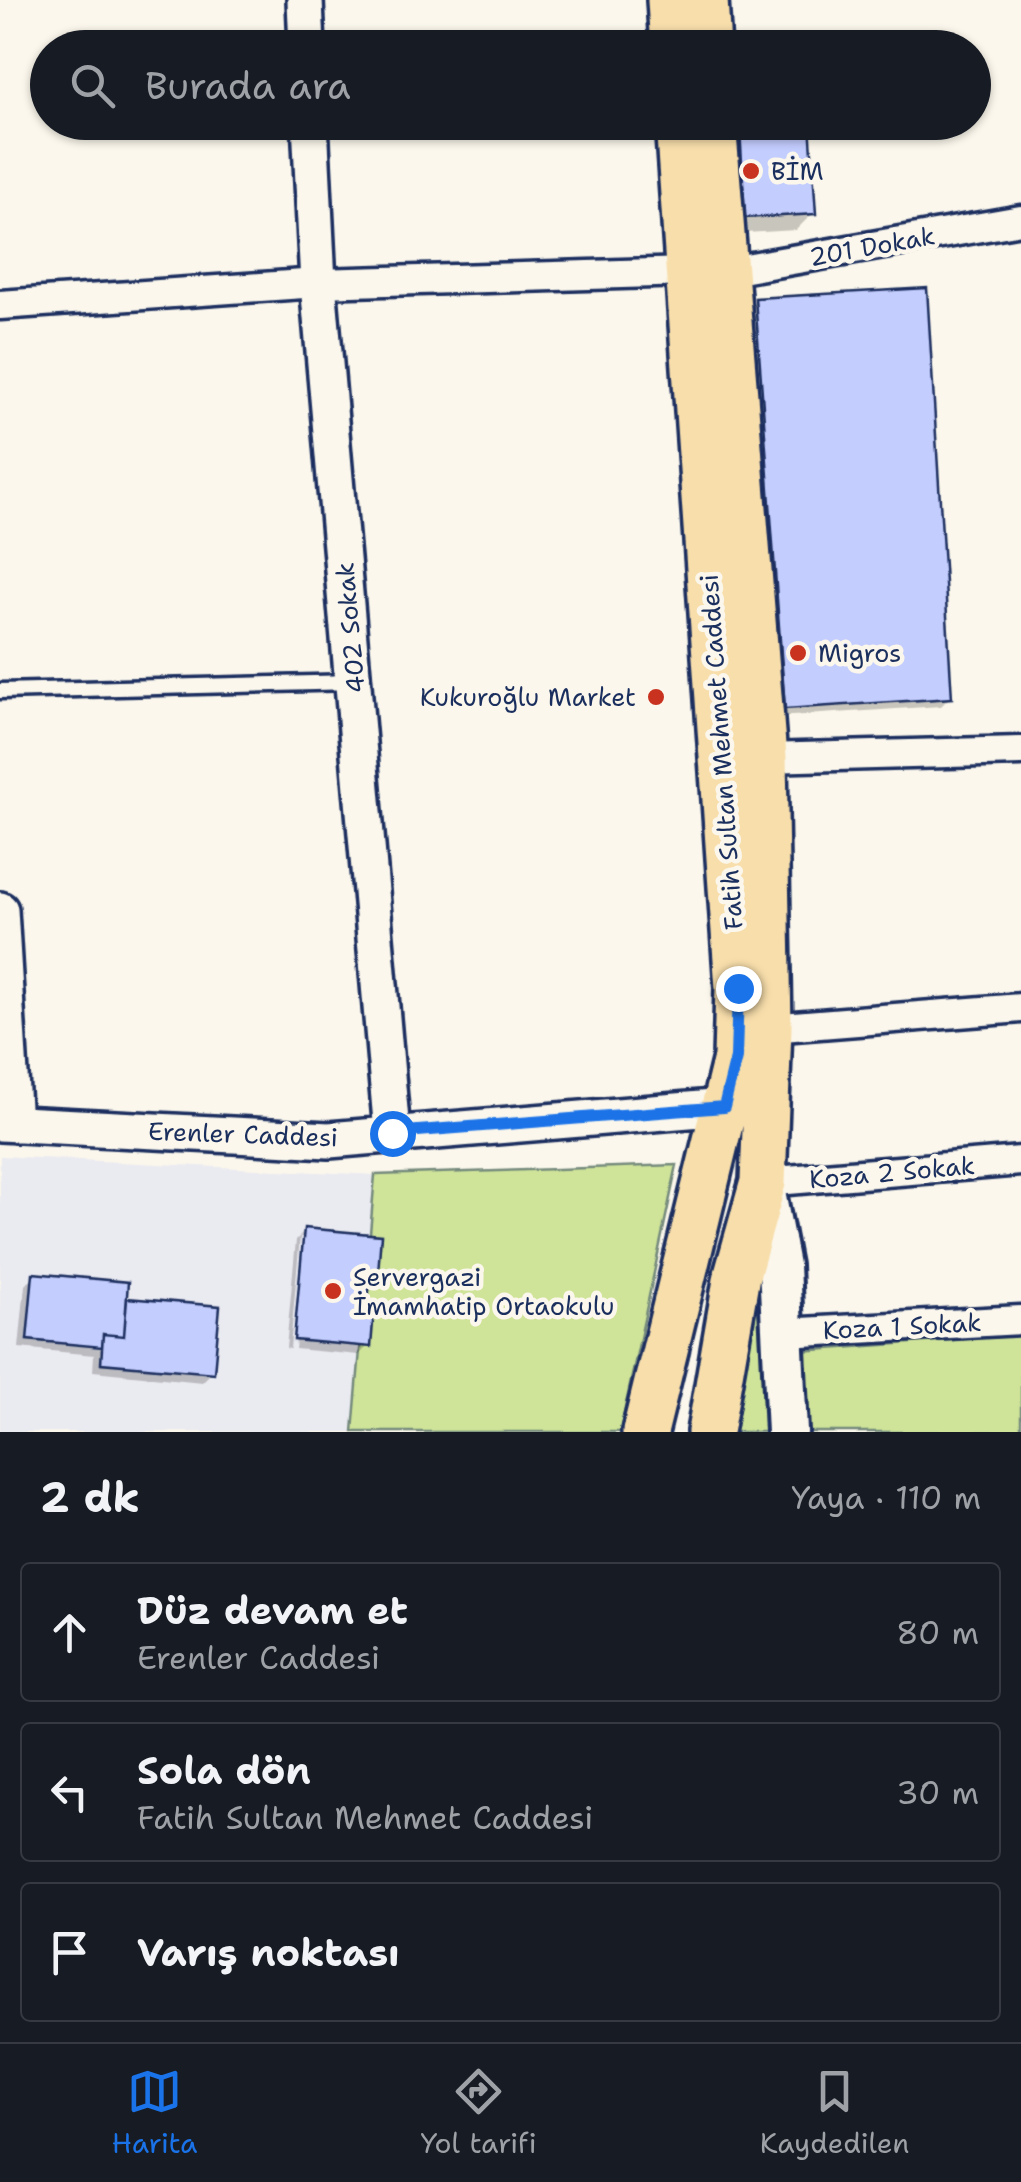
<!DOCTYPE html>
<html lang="tr">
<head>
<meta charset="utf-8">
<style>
  :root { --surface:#171b24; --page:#20242c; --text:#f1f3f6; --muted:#9ea1a6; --line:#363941; --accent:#1a73e8 }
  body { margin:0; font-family:"Shantell Sans",sans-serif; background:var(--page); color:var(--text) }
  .stop { position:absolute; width:30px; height:30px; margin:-22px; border:8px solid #1a73e8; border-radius:50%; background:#fff }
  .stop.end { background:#1a73e8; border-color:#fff; box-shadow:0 2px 10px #0008 }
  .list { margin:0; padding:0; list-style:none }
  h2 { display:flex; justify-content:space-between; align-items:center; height:130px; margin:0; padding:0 40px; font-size:42px }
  h2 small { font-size:32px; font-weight:400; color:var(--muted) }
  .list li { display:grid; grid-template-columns:65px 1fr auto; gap:30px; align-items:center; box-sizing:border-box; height:140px; margin:0 20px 20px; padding:0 20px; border:2px solid var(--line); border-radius:10px }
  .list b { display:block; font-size:38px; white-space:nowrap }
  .list p { margin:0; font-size:32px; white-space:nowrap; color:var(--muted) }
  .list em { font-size:32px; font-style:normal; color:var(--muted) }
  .icon { flex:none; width:55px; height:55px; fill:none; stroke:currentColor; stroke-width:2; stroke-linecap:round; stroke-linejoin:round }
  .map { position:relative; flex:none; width:1021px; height:1432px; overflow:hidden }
  .search { position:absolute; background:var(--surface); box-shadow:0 2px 8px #0004; left:30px; right:30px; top:30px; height:110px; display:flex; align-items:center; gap:25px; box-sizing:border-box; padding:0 35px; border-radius:55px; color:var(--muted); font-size:38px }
  .sheet { height:610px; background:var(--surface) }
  nav { display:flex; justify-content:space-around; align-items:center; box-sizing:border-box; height:140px; border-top:2px solid var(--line); background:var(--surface); font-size:28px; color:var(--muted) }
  nav a { display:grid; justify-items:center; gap:5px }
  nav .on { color:var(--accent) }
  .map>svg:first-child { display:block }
  .built { fill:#eaeaf1 }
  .green { fill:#cfe499; stroke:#758a7c; stroke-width:2.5 }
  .shadow { fill:#0003 }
  .building { fill:#c3cdfe; stroke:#1b2f5e; stroke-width:2.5 }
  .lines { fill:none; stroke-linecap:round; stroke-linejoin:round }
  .service-casing { stroke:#1b2f5e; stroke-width:21 }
  .minor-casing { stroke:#1b2f5e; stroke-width:35 }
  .tertiary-casing { stroke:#1b2f5e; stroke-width:42 }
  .secondary-casing { stroke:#1b2f5e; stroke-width:48 }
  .primary-casing { stroke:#1b2f5e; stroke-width:52 }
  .service { stroke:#fbf7ec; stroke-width:14 }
  .minor { stroke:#fbf7ec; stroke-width:28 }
  .tertiary { stroke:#fbf7ec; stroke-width:35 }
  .secondary { stroke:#fbf7ec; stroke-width:40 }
  .primary { stroke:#f8deab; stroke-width:45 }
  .route { stroke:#1a73e8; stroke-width:12 }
  .poi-dot { fill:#c8321e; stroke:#fbf7ec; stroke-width:4 }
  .labels { text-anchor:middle; stroke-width:9; stroke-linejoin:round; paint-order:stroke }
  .poi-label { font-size:25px; fill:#1b2f5e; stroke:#fbf7ec; text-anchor:start }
  .street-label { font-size:25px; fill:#1b2f5e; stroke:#fbf7ec }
</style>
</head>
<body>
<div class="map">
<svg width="1021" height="1432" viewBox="0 0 1021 1432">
  <rect width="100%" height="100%" fill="#fbf7ec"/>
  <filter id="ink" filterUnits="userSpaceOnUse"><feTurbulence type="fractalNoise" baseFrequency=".01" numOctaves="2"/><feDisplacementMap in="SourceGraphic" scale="20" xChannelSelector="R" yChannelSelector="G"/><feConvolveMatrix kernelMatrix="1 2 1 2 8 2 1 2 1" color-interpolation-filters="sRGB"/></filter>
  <g filter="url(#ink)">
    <!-- built -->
    <path class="built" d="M0 1156 375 1175 354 1432H0Z"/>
    <!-- green -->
    <path class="green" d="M677 1165 620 1432H353L375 1175Z
      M762 1233 772 1432H730Z
      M1021 1335V1432H803L800 1351Z"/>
    <!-- shadow -->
    <path class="shadow" d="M741 130 813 213 796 230 729 234 723 147Z
      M756 301 950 697 941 706 776 717 747 310Z
      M305 1231 375 1272 367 1280 364 1311 368 1346 359 1355 295 1349 306 1237H300L290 1349 286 1348 296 1240Z
      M34 1276 124 1301 217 1309 212 1372 202 1382 93 1371 94 1355 19 1348 25 1285Z"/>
    <!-- building -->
    <path class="building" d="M810 123 816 214 745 218 740 127Z
      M927 288 952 698 785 709 755 298Z
      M304 1228 381 1235 378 1273H371L367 1309 374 1310 371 1347 294 1340Z
      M33 1273 128 1282 124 1336 103 1334 102 1347 27 1340Z
      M127 1298 220 1306 214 1373 101 1363 103 1334 124 1336Z"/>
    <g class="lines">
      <defs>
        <path id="service" d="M0 691 354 682"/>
        <path id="minor" d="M723 272 1021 220
          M0 305 318 283 688 272
          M764 758 1021 751
          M769 1028 1021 1008
          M763 1182 1021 1161
          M784 1333 1021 1320"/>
        <path id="tertiary" d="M305 0 307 48
          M310 122 318 283 392 1133
          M0 910 13 1124
          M0 1123 329 1140 725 1107"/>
        <path id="secondary" d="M763 1182 779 1266 787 1432"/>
        <path id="primary" d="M670 0 673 48
          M705 0 708 48
          M645 1432 736 1058 738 988 678 122
          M710 1432 737 1275 763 1182 769 1028 764 758 713 122"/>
      </defs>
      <!-- service casing -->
      <use href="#service" class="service-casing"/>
      <!-- minor casing -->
      <use href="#minor" class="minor-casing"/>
      <!-- tertiary casing -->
      <use href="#tertiary" class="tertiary-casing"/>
      <!-- secondary casing -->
      <use href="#secondary" class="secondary-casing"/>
      <!-- primary casing -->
      <use href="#primary" class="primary-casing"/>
      <!-- service -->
      <use href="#service" class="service"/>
      <!-- minor -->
      <use href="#minor" class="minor"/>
      <!-- tertiary -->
      <use href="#tertiary" class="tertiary"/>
      <!-- secondary -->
      <use href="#secondary" class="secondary"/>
      <!-- primary -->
      <use href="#primary" class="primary"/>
    </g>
  </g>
  <g class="lines" filter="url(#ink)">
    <!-- route -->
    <path class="route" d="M392 1133 724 1107 736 1058 738 988"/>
  </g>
  <!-- markers -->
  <g class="poi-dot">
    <circle cx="751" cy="171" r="10"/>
    <circle cx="798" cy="653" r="10"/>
    <circle cx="656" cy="697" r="10"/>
    <circle cx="333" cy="1291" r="10"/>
  </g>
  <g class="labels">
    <!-- poi labels -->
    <g class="poi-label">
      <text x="771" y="180">BİM</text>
      <text x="818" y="662">Migros</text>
      <text x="636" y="706" text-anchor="end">Kukuroğlu Market</text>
      <text x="353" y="1286">Servergazi<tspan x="353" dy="29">İmamhatip Ortaokulu</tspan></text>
    </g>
    <!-- street labels -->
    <g class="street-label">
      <text transform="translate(872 246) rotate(-10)" y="9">201 Dokak</text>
      <text transform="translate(350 628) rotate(-95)" y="9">402 Sokak</text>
      <text transform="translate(721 752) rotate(-94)" y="9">Fatih Sultan Mehmet Caddesi</text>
      <text transform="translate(243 1134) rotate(2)" y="9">Erenler Caddesi</text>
      <text transform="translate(892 1172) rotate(-5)" y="9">Koza 2 Sokak</text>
      <text transform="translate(902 1326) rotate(-3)" y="9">Koza 1 Sokak</text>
    </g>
  </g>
</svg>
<div class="stop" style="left:392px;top:1133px"></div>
<div class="stop end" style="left:738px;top:988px"></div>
<div class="search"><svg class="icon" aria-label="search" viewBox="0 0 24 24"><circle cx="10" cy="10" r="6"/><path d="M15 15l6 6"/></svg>Burada ara</div>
</div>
<section class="sheet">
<h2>2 dk<small>Yaya · 110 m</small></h2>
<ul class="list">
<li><svg class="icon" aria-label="ahead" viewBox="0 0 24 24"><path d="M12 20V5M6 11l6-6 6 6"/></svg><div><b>Düz devam et</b><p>Erenler Caddesi</p></div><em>80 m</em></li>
<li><svg class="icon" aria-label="left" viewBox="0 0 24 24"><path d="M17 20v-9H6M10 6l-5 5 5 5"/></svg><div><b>Sola dön</b><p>Fatih Sultan Mehmet Caddesi</p></div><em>30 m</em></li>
<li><svg class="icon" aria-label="arrive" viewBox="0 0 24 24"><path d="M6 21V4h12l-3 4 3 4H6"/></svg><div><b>Varış noktası</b></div></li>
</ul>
</section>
<nav>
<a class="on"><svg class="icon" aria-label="map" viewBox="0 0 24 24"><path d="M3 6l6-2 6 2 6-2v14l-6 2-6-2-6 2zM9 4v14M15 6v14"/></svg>Harita</a>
<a><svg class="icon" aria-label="directions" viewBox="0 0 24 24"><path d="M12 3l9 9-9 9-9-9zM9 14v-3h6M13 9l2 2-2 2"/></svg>Yol tarifi</a>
<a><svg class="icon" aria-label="saved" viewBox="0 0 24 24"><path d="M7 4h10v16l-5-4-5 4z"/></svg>Kaydedilen</a>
</nav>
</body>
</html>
